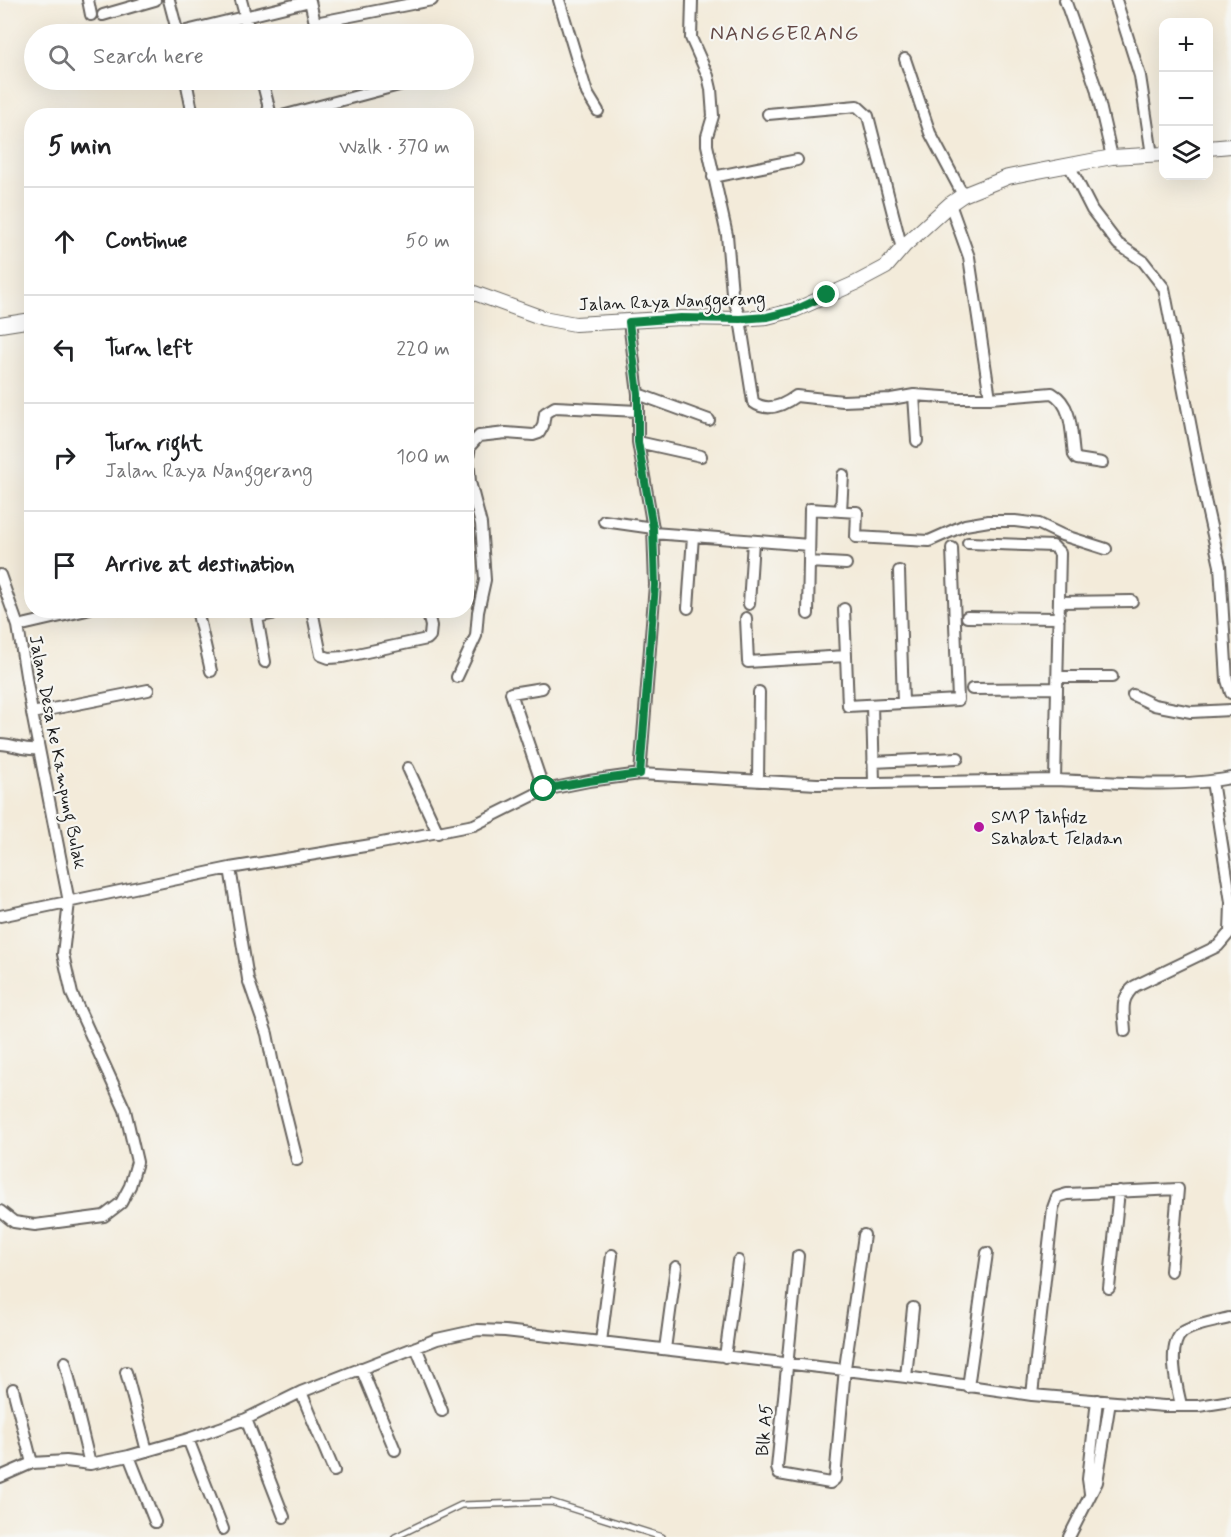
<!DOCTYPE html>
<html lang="en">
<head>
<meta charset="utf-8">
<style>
  :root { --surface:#fff; --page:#f2f2f2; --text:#202124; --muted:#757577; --line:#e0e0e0 }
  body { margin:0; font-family:Mynerve,sans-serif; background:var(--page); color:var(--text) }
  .controls { position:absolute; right:18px; top:18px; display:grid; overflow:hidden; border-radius:12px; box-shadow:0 6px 24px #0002 }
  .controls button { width:54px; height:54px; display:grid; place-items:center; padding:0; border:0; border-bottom:2px solid var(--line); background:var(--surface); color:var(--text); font:30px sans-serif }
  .stop { position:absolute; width:18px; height:18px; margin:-14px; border:4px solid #0b8043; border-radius:50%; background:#fff }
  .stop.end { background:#0b8043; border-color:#fff; box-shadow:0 2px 6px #0008 }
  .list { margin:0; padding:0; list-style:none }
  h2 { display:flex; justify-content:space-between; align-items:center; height:78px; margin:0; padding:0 24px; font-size:26px }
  h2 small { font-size:20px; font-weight:400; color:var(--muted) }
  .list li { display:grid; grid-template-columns:39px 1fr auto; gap:18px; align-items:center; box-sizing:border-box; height:108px; padding:0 24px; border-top:2px solid var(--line) }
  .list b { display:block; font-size:22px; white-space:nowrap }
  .list p { margin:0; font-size:20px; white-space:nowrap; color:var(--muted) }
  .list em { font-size:20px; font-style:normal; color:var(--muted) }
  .icon { flex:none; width:33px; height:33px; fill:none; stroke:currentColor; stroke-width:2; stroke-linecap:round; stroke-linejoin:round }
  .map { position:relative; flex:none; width:1231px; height:1537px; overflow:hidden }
  .search { position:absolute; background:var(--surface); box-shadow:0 6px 24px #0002; left:24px; top:24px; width:450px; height:66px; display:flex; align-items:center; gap:15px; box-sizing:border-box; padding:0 21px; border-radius:33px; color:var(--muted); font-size:22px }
  .panel { position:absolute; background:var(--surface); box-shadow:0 6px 24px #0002; left:24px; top:108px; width:450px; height:510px; border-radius:24px }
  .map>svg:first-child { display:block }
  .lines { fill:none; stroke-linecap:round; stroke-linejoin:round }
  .service-casing { stroke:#67645e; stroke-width:8 }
  .minor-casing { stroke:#67645e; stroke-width:14 }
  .tertiary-casing { stroke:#67645e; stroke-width:16 }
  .service { stroke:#fff; stroke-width:5 }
  .minor { stroke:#fff; stroke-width:10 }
  .tertiary { stroke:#fff; stroke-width:14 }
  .route { stroke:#0b8043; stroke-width:8 }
  .poi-dot { fill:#b5179e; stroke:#f6f6f2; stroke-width:2 }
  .labels { text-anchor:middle; stroke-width:4.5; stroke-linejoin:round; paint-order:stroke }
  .street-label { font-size:18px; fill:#1c1c1c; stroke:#f6f6f2 }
  .poi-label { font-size:18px; fill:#1c1c1c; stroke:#f6f6f2; text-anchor:start }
  .quarter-label { font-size:21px; letter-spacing:1.5px; fill:#624744; stroke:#f6f6f2 }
</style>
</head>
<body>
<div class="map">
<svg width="1231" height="1537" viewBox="0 0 1231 1537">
  <rect width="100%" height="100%" fill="#f6f6f2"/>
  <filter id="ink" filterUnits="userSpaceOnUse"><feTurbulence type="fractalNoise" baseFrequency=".0167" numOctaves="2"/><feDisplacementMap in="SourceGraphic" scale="12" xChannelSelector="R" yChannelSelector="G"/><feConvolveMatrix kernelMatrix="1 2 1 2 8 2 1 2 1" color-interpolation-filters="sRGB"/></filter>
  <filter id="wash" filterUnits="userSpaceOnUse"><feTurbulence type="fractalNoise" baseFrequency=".008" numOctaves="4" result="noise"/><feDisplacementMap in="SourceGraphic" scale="24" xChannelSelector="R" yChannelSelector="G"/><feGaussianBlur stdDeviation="1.35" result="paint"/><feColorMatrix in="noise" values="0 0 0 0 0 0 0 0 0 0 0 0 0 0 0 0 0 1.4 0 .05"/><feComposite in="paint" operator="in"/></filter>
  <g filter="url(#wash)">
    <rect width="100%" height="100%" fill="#f3ebda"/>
  </g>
  <g filter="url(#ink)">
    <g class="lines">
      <defs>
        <path id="service" d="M395 1537 461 1505 551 1502 662 1537"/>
        <path id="minor" d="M88 0 91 15
          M169 0 178 34
          M241 0 250 34
          M559 0 587 93 598 111
          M692 0 691 38 708 76 711 89 713 116 707 136V145L727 235 732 293 740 319 753 402C768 413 784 405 796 396L843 401 891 399 914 395 959 398H990L1052 393C1073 405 1071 433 1074 455L1077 459 1102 463
          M1065 0 1096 88 1112 157
          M1116 0 1140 76 1152 155
          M103 15 155 0
          M178 33 310 1 315 23 432 0
          M905 59 930 133 963 195
          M186 80 193 116
          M262 80 271 116
          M768 114 857 106 868 116 902 249
          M282 116 399 85
          M1069 165 1092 210 1118 244 1143 261 1164 288 1205 500 1220 566 1227 680 1231 693
          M713 177 797 160
          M950 204 969 257 990 398
          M629 322 638 394V442L653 528 655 585 640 774
          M638 394 709 420
          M914 395 917 441
          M638 442 701 456
          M841 511 843 475
          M604 521 653 528
          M653 533 809 545
          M968 543 1053 546 1060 553 1055 780C1109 782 1179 788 1231 778
          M809 562 846 564
          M899 571 903 703
          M0 575 18 626 32 713 69 902 63 954 72 994 125 1110 137 1162 130 1186 121 1203 104 1216 35 1225 14 1222 0 1211
          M1059 602 1132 601
          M749 604 753 541
          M688 608 693 536
          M844 609 846 656
          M197 610 211 671
          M312 610 321 655 329 658 343 657 427 639 430 636 431 626 427 610
          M256 611 257 617 291 610
          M808 614 810 509 857 512 856 537 929 541 965 525 989 521H1015L1039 524 1062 535 1106 549
          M257 617 265 662
          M967 617 1059 618
          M746 618 748 662 846 656 848 706 958 700 952 548
          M18 626 87 610
          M457 677 476 636 478 612 485 580 481 524 470 482 468 458 470 446 479 436 506 433 533 435 539 433 543 426 545 413 555 407 638 411
          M1058 677H1112
          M542 688 511 693 544 790
          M972 689 1057 688
          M1133 695 1154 705 1191 712 1231 710
          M872 705 874 782
          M32 713 148 690
          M0 744C15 744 23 751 39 749
          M873 762 958 758
          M408 768 438 833
          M758 781 759 692
          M1212 781 1231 902
          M230 868 248 979 267 1034 273 1064 297 1160
          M0 916 230 868 371 845 474 825 544 790 589 781 640 774 817 784 1055 780
          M1125 1031C1124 1012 1119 999 1135 986L1218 946 1230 932 1231 904
          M798 1256 777 1468 779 1474 830 1483 835 1479 845 1368 864 1235
          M1109 1288 1119 1191
          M601 1342 612 1255
          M416 1347 442 1411
          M665 1349 676 1267
          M725 1357 738 1261
          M65 1362 90 1464
          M361 1368 395 1450
          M126 1372 147 1451
          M906 1377 913 1308
          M968 1387 987 1253
          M13 1389 32 1463
          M301 1392 334 1471
          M1032 1395 1053 1208 1057 1197 1067 1194 1178 1189 1171 1271
          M1181 1405C1177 1388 1166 1345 1183 1332 1195 1324 1215 1322 1229 1318
          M246 1419 284 1517
          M188 1439 223 1529
          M129 1456 155 1522
          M0 1477 32 1463 66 1461 90 1464 129 1456 188 1439 246 1419 301 1392 437 1339 478 1330 505 1331 906 1377 1032 1395 1164 1406H1199L1231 1401
          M1090 1493 1088 1479 1097 1400
          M1069 1537 1097 1482 1110 1402"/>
        <path id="tertiary" d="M1208 148 1231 146
          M466 290 543 318 575 324 681 318 740 319 767 317 795 310 856 283 886 267 905 245 950 204 963 195 1008 177 1028 173 1112 157 1164 154
          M0 325 32 320"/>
      </defs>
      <!-- service casing -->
      <use href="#service" class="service-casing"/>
      <!-- minor casing -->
      <use href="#minor" class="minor-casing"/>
      <!-- tertiary casing -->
      <use href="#tertiary" class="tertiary-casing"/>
      <!-- service -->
      <use href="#service" class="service"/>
      <!-- minor -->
      <use href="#minor" class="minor"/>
      <!-- tertiary -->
      <use href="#tertiary" class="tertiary"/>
    </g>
  </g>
  <g class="lines" filter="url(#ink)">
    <!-- route -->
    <path class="route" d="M544 789 589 781 640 774 655 585 653 528 638 442V394L629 322 681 318 740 319 767 317 795 310 827 295"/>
  </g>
  <!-- markers -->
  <circle class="poi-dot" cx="979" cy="827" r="6"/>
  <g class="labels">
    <!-- street labels -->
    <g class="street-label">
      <text transform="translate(672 301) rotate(-2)" y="6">Jalan Raya Nanggerang</text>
      <text transform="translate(58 752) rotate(79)" y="6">Jalan Desa ke Kampung Bulak</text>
      <text transform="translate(764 1430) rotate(-85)" y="6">Blk A5</text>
    </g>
    <!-- poi labels -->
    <g class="poi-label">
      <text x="991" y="823">SMP Tahfidz<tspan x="991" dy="21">Sahabat Teladan</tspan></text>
    </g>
    <!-- quarter labels -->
    <g class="quarter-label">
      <text x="785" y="40">NANGGERANG</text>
    </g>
  </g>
</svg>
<div class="controls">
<button>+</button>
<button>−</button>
<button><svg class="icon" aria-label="layers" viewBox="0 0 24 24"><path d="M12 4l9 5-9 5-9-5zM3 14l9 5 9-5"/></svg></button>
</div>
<div class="stop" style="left:544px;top:789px"></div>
<div class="stop end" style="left:827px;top:295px"></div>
<div class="search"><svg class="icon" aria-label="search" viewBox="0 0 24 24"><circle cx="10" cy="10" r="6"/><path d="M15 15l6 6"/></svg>Search here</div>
<section class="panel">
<h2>5 min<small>Walk · 370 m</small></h2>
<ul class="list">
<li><svg class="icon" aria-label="ahead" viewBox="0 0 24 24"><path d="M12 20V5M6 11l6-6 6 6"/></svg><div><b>Continue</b></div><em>50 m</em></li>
<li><svg class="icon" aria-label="left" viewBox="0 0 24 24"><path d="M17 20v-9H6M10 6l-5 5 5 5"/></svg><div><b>Turn left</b></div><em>220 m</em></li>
<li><svg class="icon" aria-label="right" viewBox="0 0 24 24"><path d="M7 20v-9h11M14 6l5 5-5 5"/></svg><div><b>Turn right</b><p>Jalan Raya Nanggerang</p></div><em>100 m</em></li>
<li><svg class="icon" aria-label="arrive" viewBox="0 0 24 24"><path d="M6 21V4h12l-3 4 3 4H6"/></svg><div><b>Arrive at destination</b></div></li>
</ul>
</section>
</div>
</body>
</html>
